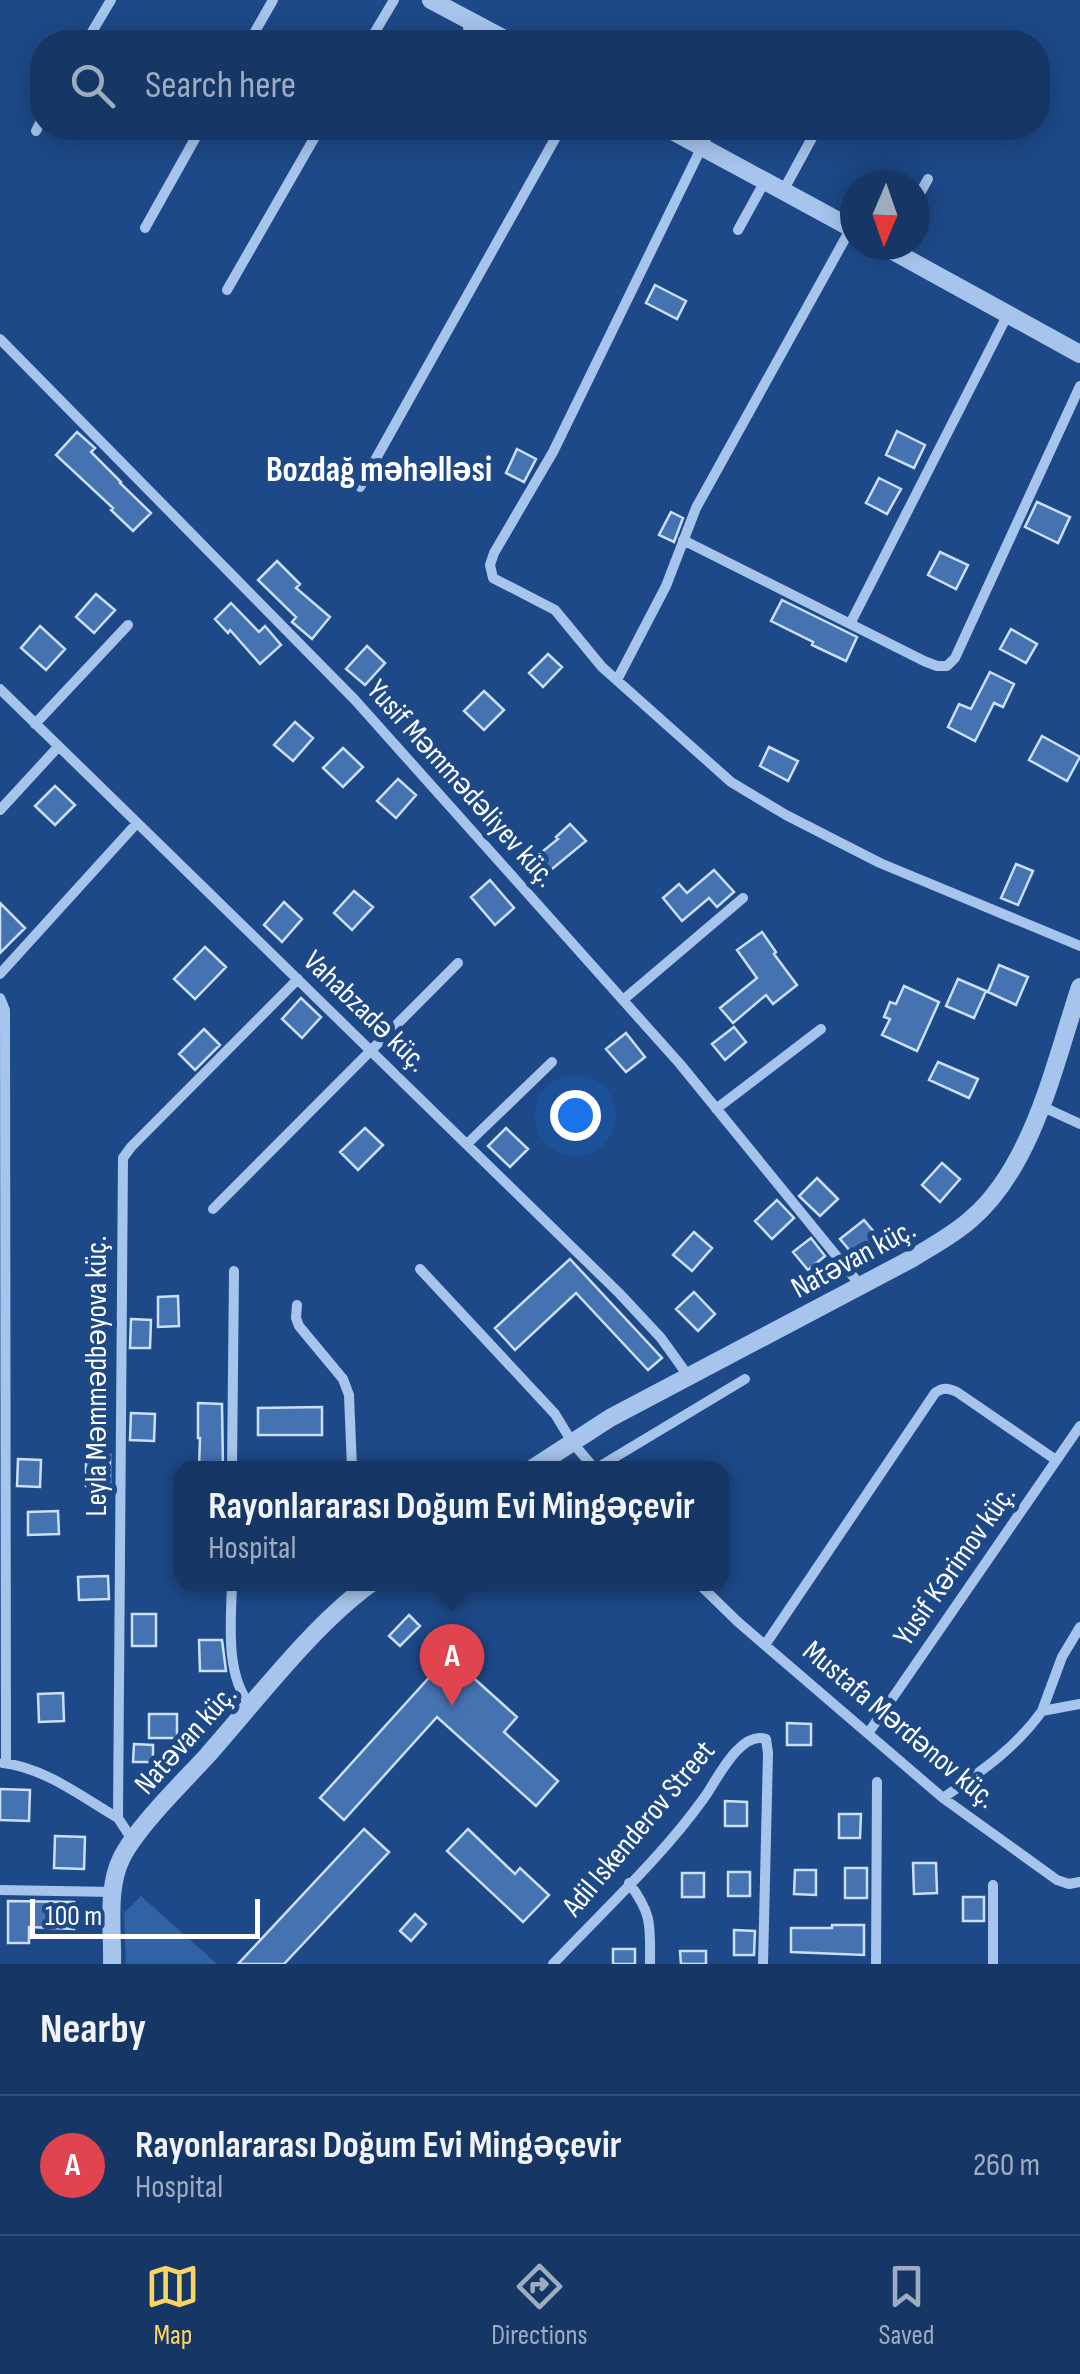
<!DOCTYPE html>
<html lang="en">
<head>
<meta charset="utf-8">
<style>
  :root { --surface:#163766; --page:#23426f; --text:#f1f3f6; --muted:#9eacbf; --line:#35517a; --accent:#fbd464 }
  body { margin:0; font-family:"Sofia Sans Condensed",sans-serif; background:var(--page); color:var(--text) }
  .compass { position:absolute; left:840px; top:170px; width:90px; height:90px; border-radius:50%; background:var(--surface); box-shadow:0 5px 25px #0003; rotate:182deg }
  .scale { position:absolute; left:30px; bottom:25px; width:230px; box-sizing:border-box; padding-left:10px; border:5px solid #fff; border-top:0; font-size:28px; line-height:35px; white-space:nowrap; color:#fff; -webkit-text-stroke:8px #1d4988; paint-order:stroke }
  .you { position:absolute; left:575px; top:1115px; width:35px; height:35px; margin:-25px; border:8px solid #fff; border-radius:50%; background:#1a73e8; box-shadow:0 0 0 15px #1a73e833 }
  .badge { display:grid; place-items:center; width:65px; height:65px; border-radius:50%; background:var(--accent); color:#fff; font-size:32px; font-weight:700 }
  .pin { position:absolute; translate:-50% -82px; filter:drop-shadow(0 2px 5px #0008) }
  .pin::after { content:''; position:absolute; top:52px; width:35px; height:30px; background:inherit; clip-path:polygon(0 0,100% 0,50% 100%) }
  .popup { position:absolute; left:174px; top:1461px; width:555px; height:130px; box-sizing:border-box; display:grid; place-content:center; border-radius:20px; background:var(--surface); filter:drop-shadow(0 2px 8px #0005); font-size:32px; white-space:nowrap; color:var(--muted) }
  .popup b { font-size:38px; color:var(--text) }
  .popup::after { content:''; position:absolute; left:50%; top:100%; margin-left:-20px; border:20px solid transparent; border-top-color:var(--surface) }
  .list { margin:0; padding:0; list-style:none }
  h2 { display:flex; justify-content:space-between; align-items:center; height:130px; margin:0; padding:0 40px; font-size:42px }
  h2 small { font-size:32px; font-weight:400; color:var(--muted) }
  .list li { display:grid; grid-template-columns:65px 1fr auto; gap:30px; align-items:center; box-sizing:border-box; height:140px; padding:0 40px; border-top:2px solid var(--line) }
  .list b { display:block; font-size:38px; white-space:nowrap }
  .list p { margin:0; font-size:32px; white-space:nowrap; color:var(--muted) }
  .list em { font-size:32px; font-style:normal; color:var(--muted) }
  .icon { flex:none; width:55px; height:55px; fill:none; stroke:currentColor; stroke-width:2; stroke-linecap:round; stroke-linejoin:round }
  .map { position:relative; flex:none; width:1080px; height:1964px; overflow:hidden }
  .search { position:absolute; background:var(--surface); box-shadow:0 5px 25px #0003; left:30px; right:30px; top:30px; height:110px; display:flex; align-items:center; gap:25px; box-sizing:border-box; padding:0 35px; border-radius:40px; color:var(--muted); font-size:38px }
  .sheet { height:270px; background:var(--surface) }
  nav { display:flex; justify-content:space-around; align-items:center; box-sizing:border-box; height:140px; border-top:2px solid var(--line); background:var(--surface); font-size:28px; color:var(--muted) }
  nav a { display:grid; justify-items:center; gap:5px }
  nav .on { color:var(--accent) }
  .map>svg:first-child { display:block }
  .green { fill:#3062a6 }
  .building { fill:#4572b1; stroke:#cbdff8; stroke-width:2.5 }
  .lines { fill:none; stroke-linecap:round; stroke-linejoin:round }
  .minor { stroke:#a6c4ec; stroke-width:10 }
  .tertiary { stroke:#a6c4ec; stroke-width:18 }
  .labels { text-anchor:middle; stroke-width:10; stroke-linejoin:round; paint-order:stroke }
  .street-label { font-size:30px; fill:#fff; stroke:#1d4988 }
  .quarter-label { font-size:35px; font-weight:bold; fill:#fff; stroke:#1d4988 }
</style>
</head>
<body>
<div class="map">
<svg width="1080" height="1964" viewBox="0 0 1080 1964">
  <rect width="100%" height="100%" fill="#1d4988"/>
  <!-- green -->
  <path class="green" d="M141 1896 217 1964H126L124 1913Z"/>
  <!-- building -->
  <path class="building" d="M655 285 686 301 677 319 646 303Z
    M897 431 925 445 914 468 886 455Z
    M77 432 95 448 91 452 121 482 120 483 151 513 133 531 111 510 113 508 56 455Z
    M517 449 536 459 524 482 506 473Z
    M879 478 901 489 887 514 866 503Z
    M1037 502 1070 517 1058 543 1025 527Z
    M671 512 683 518 674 542 659 535Z
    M940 552 968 565 956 589 928 575Z
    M277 561 300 584 296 588 330 617 312 639 292 622 296 617 258 580Z
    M96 594 115 610 94 633 76 617Z
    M782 600 857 637 846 661 812 645 813 642 771 621Z
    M231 603 259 632 265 626 281 645 260 664 230 630 228 633 215 619Z
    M40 626 65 649 46 670 21 648Z
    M1011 629 1037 644 1026 663 1000 649Z
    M367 646 385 663 365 685 346 669Z
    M548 654 562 667 543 687 529 673Z
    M990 672 1014 684 1003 707 994 703 975 741 948 727 959 704 971 709Z
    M484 691 504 710 484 730 464 711Z
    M295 722 313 738 293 761 274 745Z
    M1042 736 1080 757 1067 781 1029 760Z
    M769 747 798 761 788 781 760 766Z
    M343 748 363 767 343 787 323 768Z
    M398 779 416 795 396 818 377 801Z
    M55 786 75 805 55 825 35 806Z
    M570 824 586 841 535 883 522 868 558 839 556 837Z
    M1016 864 1033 871 1018 905 1001 898Z
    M714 870 734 892 717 907 709 898 682 921 663 898 679 884 687 893Z
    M490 880 514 908 495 925 471 897Z
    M354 891 373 907 352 930 334 913Z
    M284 902 302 919 282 942 264 925Z
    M0 903 25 928 0 953Z
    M762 932 776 952 774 954 797 985 773 1004 766 995 733 1023 720 1008 757 978 737 950Z
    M205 947 226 967 195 999 174 979Z
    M999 965 1028 977 1016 1005 988 992Z
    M958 979 986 991 974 1018 946 1006Z
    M904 986 939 1002 917 1051 882 1035 890 1019 884 1017 890 1002 896 1004Z
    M301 998 321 1017 302 1038 282 1019Z
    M734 1027 746 1042 725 1060 712 1044Z
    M204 1029 220 1045 195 1070 179 1054Z
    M626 1033 645 1057 626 1072 606 1049Z
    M938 1062 978 1079 969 1098 929 1080Z
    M365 1128 383 1145 358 1170 340 1152Z
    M506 1128 528 1149 510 1167 488 1146Z
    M942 1163 960 1179 940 1202 922 1185Z
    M817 1178 838 1199 820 1216 799 1196Z
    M777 1200 794 1218 772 1239 755 1221Z
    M864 1220 880 1239 856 1258 840 1239Z
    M694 1232 712 1248 692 1271 673 1255Z
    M811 1238 825 1256 808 1270 793 1252Z
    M570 1259 662 1358 648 1370 576 1293 515 1350 495 1328Z
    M694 1292 715 1314 698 1331 676 1309Z
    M178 1296 179 1326 158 1327V1297Z
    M131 1319 151 1320 150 1348H130Z
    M198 1403 222 1404 223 1468H199L200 1438H198Z
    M322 1407V1435H258V1408Z
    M131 1413 155 1414 154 1441 130 1440Z
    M86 1454 110 1455V1486H86Z
    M18 1459 41 1460 40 1487 17 1486Z
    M58 1511 59 1534 28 1535V1512Z
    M108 1576 109 1599 79 1600 78 1577Z
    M132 1614H156V1646H132Z
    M409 1615 420 1626 400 1646 389 1636Z
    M199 1640H222L226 1671H200Z
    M457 1663 517 1717 504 1732 558 1781 536 1806 437 1717 344 1820 320 1798 435 1671 443 1678Z
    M63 1693 64 1721 39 1722 38 1694Z
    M149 1714H177V1738H149Z
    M787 1723 811 1724V1745H787Z
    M134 1744 153 1745V1762H133Z
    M0 1789 30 1790 29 1821 0 1820Z
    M725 1801 747 1802V1826H725Z
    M839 1814H861L860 1838H839Z
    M364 1829 389 1852 284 1964H238Z
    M468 1829 515 1874 520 1868 549 1895 523 1922 447 1851Z
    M55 1836 85 1837 84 1869 54 1868Z
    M913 1863H936L937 1893 914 1894Z
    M845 1868H867V1898H845Z
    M795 1870H816V1895L794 1894Z
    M728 1872H750V1896H728Z
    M682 1873H704V1897H682Z
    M963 1897H984V1921H963Z
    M8 1901 74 1902V1929L29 1927V1943H8Z
    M415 1914 426 1924 411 1941 400 1931Z
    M832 1925H864V1955L791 1952V1928H832Z
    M734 1930 755 1931 754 1955H734Z
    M613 1949H635V1964H613Z
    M680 1951H706V1964H681Z"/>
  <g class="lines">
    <!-- minor -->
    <path class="minor" d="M86 42 111 0
      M249 42 273 0
      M369 42 394 0
      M467 42 469 21
      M762 42 765 36
      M711 128 553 452 494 553 490 565 493 578 555 610 602 667 731 782 786 815 880 863 1080 946
      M36 131 42 119
      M783 191 813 136
      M915 202 928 179
      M145 228 201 128
      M738 230 765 181
      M227 290 320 128
      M0 339 355 700 680 1064 861 1286
      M360 487 561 128
      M683 540 924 661 937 666H947L955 658 1080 386
      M850 624 1008 314
      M617 680 666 586 696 508 851 228
      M0 689 619 1293 661 1338 689 1377
      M35 724 128 625
      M0 810 58 747
      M0 974 137 823
      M0 998 5 1010 6 1763
      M623 1000 743 898
      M1041 1106 1080 1124
      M716 1109 821 1029
      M467 1144 552 1062
      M213 1209 458 963
      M420 1269 555 1414 572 1442 594 1468
      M297 1305 296 1318 299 1326 343 1379 349 1395 352 1468
      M232 1468 234 1271
      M597 1468 745 1379
      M232 1584C231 1622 225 1674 250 1705
      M699 1584 738 1622 943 1798 1057 1880 1069 1884 1080 1882
      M765 1645 935 1393C943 1387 948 1388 957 1392L1056 1460
      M1042 1711 1062 1657 1080 1627
      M869 1732 1080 1426
      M3 1763C45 1768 82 1797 118 1818
      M943 1798C980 1772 1016 1748 1042 1711L1080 1704
      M133 1841 118 1818 123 1158 131 1147 298 979
      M629 1883C653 1915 650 1926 650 1964
      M0 1890 113 1892
      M553 1964C604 1910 661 1858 704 1798 717 1780 740 1730 766 1739L768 1753 763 1964
      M876 1964 877 1782
      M993 1964V1885"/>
    <!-- tertiary -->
    <path class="tertiary" d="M431 0 510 42
      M667 128 855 230
      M882 245 1080 354
      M533 1468 610 1418 913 1258C932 1246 953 1235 970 1220 1033 1167 1055 1062 1080 987
      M112 1964C113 1931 106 1888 122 1857 138 1826 181 1784 206 1757 255 1702 311 1627 370 1584"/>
  </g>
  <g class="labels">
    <!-- street labels -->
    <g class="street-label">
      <text transform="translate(462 783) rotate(48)" y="10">Yusif Məmmədəliyev küç.</text>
      <text transform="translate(366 1011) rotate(44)" y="10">Vahabzadə küç.</text>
      <text transform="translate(853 1258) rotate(-28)" y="10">Natəvan küç.</text>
      <text transform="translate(96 1376) rotate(-90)" y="10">Leyla Məmmədbəyova küç.</text>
      <text transform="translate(954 1565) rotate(-55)" y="10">Yusif Kərimov küç.</text>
      <text transform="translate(900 1724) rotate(40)" y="10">Mustafa Mərdənov küç.</text>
      <text transform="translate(185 1739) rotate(-48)" y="10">Natəvan küç.</text>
      <text transform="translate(638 1828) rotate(-50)" y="10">Adil Iskenderov Street</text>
    </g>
    <!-- quarter labels -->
    <g class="quarter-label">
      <text x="379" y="481">Bozdağ məhəlləsi</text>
    </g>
  </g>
</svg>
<svg class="compass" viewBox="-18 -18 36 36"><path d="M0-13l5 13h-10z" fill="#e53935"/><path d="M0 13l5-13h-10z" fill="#9eacbf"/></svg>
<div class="scale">100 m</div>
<div class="you"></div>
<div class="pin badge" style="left:452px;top:1706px;background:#e0444e">A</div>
<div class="popup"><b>Rayonlararası Doğum Evi Mingəçevir</b>Hospital</div>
<div class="search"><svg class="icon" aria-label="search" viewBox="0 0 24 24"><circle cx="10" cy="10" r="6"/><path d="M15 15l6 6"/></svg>Search here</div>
</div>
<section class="sheet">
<h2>Nearby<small></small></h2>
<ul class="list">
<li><span class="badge" style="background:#e0444e">A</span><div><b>Rayonlararası Doğum Evi Mingəçevir</b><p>Hospital</p></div><em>260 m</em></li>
</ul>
</section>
<nav>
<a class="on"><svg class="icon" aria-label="map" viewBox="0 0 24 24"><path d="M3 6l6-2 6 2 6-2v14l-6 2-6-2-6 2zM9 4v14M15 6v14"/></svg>Map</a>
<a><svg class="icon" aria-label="directions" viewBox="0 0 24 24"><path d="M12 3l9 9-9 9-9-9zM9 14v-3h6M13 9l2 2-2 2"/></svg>Directions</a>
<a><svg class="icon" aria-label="saved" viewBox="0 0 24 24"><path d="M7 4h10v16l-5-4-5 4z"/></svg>Saved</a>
</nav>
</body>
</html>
